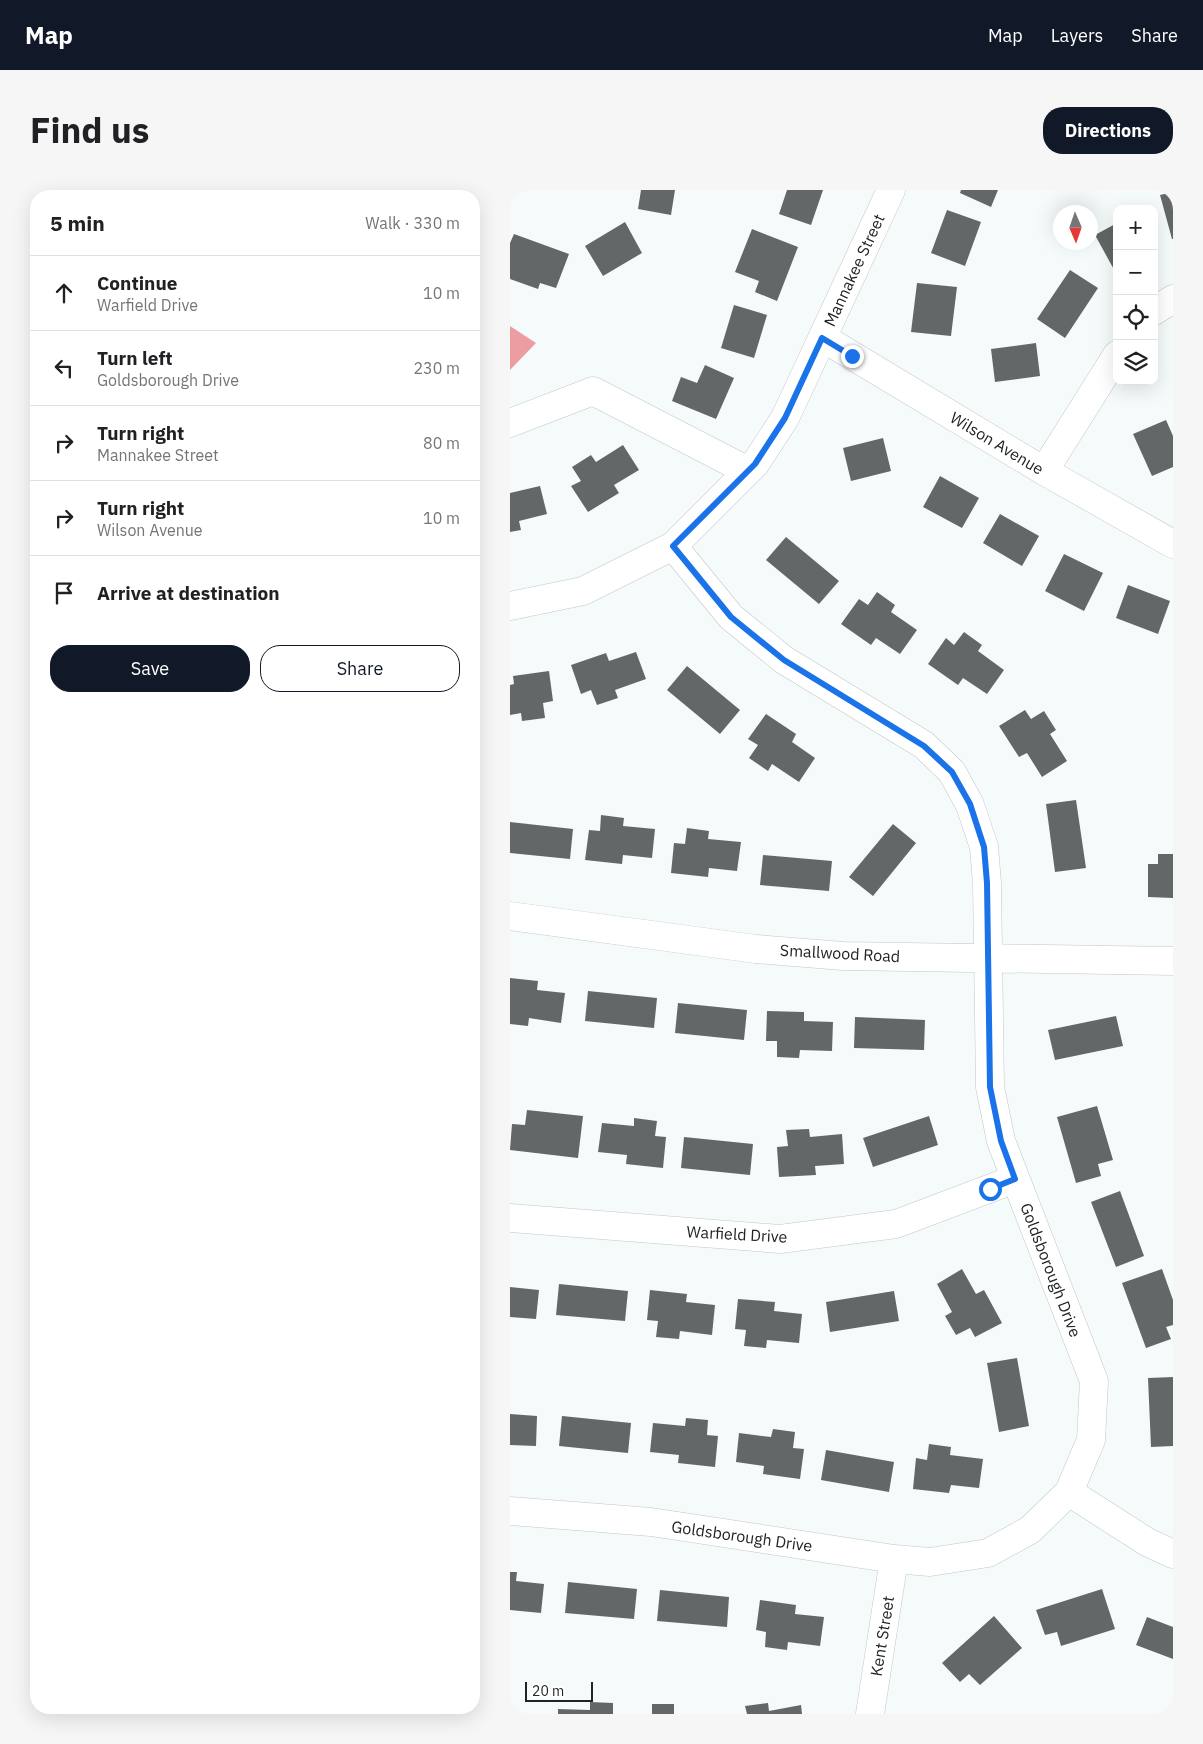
<!DOCTYPE html>
<html lang="en">
<head>
<meta charset="utf-8">
<style>
  :root { --surface:#fff; --page:#f6f6f6; --text:#202124; --muted:#757577; --line:#e0e0e0; --accent:#111827 }
  body { margin:0; font-family:"IBM Plex Sans",sans-serif; background:var(--page); color:var(--text) }
  .controls { position:absolute; right:15px; top:15px; display:grid; overflow:hidden; border-radius:10px; box-shadow:0 5px 20px #0002 }
  .controls button { width:45px; height:45px; display:grid; place-items:center; padding:0; border:0; border-bottom:1px solid var(--line); background:var(--surface); color:var(--text); font:25px sans-serif }
  .compass { position:absolute; left:543px; top:15px; width:45px; height:45px; border-radius:50%; background:var(--surface); box-shadow:0 5px 20px #0002; rotate:178deg }
  .scale { position:absolute; left:15px; bottom:12px; width:68px; box-sizing:border-box; padding-left:5px; border:2px solid #222424; border-top:0; font-size:14px; line-height:18px; white-space:nowrap; color:#222424; -webkit-text-stroke:4px #fff; paint-order:stroke }
  .stop { position:absolute; width:15px; height:15px; margin:-11px; border:4px solid #1a73e8; border-radius:50%; background:#fff }
  .stop.end { background:#1a73e8; border-color:#fff; box-shadow:0 1px 5px #0008 }
  .list { margin:0; padding:0; list-style:none }
  h2 { display:flex; justify-content:space-between; align-items:center; height:65px; margin:0; padding:0 20px; font-size:21px }
  h2 small { font-size:16px; font-weight:400; color:var(--muted) }
  .list li { display:grid; grid-template-columns:32px 1fr auto; gap:15px; align-items:center; box-sizing:border-box; height:75px; padding:0 20px; border-top:1px solid var(--line) }
  .list b { display:block; font-size:19px; white-space:nowrap }
  .list p { margin:0; font-size:16px; white-space:nowrap; color:var(--muted) }
  .list em { font-size:16px; font-style:normal; color:var(--muted) }
  .actions { display:flex; gap:10px; padding:15px 20px }
  .actions a { flex:1; padding:11px 0; border:1px solid var(--accent); border-radius:20px; text-align:center; font-size:18px; color:var(--accent) }
  .actions .main { background:var(--accent); color:#fff }
  .icon { flex:none; width:28px; height:28px; fill:none; stroke:currentColor; stroke-width:2; stroke-linecap:round; stroke-linejoin:round }
  .map { position:relative; flex:none; width:663px; height:1524px; overflow:hidden; border-radius:20px }
  header { display:flex; align-items:center; gap:30px; box-sizing:border-box; height:70px; padding:0 25px; background:var(--accent); color:#fff }
  header strong { font-size:24px }
  nav { display:flex; gap:28px; margin-inline-start:auto; font-size:18px }
  .intro { display:flex; align-items:center; justify-content:space-between; box-sizing:border-box; height:120px; padding:0 30px }
  h1 { margin:0; font-size:35px }
  .button { padding:12px 22px; border-radius:20px; background:var(--accent); color:#fff; font-size:18px; font-weight:700 }
  main { display:flex; gap:30px; padding:0 30px }
  aside { flex:1; background:var(--surface); border-radius:20px; box-shadow:0 5px 20px #0002 }
  .map>svg:first-child { display:block }
  .forest { fill:#eb9da2 }
  .building { fill:#636768 }
  .lines { fill:none; stroke-linecap:round; stroke-linejoin:round }
  .minor-casing { stroke:#c2c7c9; stroke-width:29 }
  .minor { stroke:#fff; stroke-width:28 }
  .route { stroke:#1a73e8; stroke-width:6 }
  .labels { text-anchor:middle; stroke-width:5; stroke-linejoin:round; paint-order:stroke }
  .street-label { font-size:16px; fill:#222424; stroke:#fff }
</style>
</head>
<body>
<header>
<strong>Map</strong>
<nav><a>Map</a><a>Layers</a><a>Share</a></nav>
</header>
<div class="intro"><h1>Find us</h1><a class="button">Directions</a></div>
<main>
<aside>
<h2>5 min<small>Walk · 330 m</small></h2>
<ul class="list">
<li><svg class="icon" aria-label="ahead" viewBox="0 0 24 24"><path d="M12 20V5M6 11l6-6 6 6"/></svg><div><b>Continue</b><p>Warfield Drive</p></div><em>10 m</em></li>
<li><svg class="icon" aria-label="left" viewBox="0 0 24 24"><path d="M17 20v-9H6M10 6l-5 5 5 5"/></svg><div><b>Turn left</b><p>Goldsborough Drive</p></div><em>230 m</em></li>
<li><svg class="icon" aria-label="right" viewBox="0 0 24 24"><path d="M7 20v-9h11M14 6l5 5-5 5"/></svg><div><b>Turn right</b><p>Mannakee Street</p></div><em>80 m</em></li>
<li><svg class="icon" aria-label="right" viewBox="0 0 24 24"><path d="M7 20v-9h11M14 6l5 5-5 5"/></svg><div><b>Turn right</b><p>Wilson Avenue</p></div><em>10 m</em></li>
<li><svg class="icon" aria-label="arrive" viewBox="0 0 24 24"><path d="M6 21V4h12l-3 4 3 4H6"/></svg><div><b>Arrive at destination</b></div></li>
</ul>
<div class="actions"><a class="main">Save</a><a>Share</a></div>
</aside>
<div class="map">
<svg width="663" height="1524" viewBox="0 0 663 1524">
  <rect width="100%" height="100%" fill="#f5fafb"/>
  <!-- forest -->
  <path class="forest" d="M0 136 26 153 0 180Z"/>
  <!-- building -->
  <path class="building" d="M131 0H165L161 25 128 19Z
    M277 0H313L301 35 269 24Z
    M451 0H488L481 17 450 3Z
    M663 2V49H662L650 5Z
    M437 20 471 32 455 76 421 63Z
    M115 32 132 63 93 86 75 56Z
    M607 33V85L585 45Z
    M242 39 288 57 267 111 245 102 249 91 225 82Z
    M4 44 59 64 46 98 30 93 28 99 0 89V53Z
    M560 80 588 98 555 148 527 129Z
    M407 93 447 97 441 146 401 142Z
    M224 115 257 125 244 168 211 158Z
    M526 153 530 186 485 192 481 159Z
    M195 175 224 188 206 229 162 211 171 187 187 193Z
    M656 230 663 246V277L642 286 623 244Z
    M373 248 381 281 341 291 333 258Z
    M113 255 129 280 104 295 109 303 78 322 61 296 71 291 62 277 81 265 86 272Z
    M430 286 469 308 452 338 413 317Z
    M30 296 37 324 9 331 11 340 0 342V303Z
    M490 324 529 346 512 376 473 353Z
    M276 347 329 391 309 414 256 370Z
    M554 364 593 383 574 421 535 401Z
    M618 395 660 411 648 444 606 428Z
    M367 402 385 415 381 422 407 440 390 464 366 448 361 455 331 434 349 409 358 415Z
    M454 442 472 455 468 461 494 480 477 504 453 488 448 495 418 474 436 448 444 455Z
    M126 462 136 489 105 500 108 508 87 515 81 500 71 504 61 475 96 463 99 471Z
    M177 476 230 520 210 544 157 500Z
    M39 481 43 511 33 513 35 528 12 531 11 523 0 525V495L4 494 3 486Z
    M515 520 521 529 534 521 546 540 540 544 557 571 532 587 517 563 509 567 489 536Z
    M256 524 286 544 282 552 305 568 289 592 262 574 258 581 239 568 248 555 238 549Z
    M566 610 576 678 545 682 536 614Z
    M91 625 114 628 113 636 145 639 142 668 113 665 112 674 75 670 79 640 90 641Z
    M0 632 63 639 60 669 0 663Z
    M383 634 406 653 363 706 339 687Z
    M177 638 199 641 198 649 231 652 227 681 199 678 198 687 161 683 164 653 175 654Z
    M648 664H663V708L638 707V674H648Z
    M253 665 322 671 319 701 250 695Z
    M0 788 28 791 27 800 55 803 51 833 19 828 18 836 0 834Z
    M78 801 147 808 144 838 75 831Z
    M168 813 237 820 234 850 165 843Z
    M257 821 294 822V831L323 832 322 861 290 860 289 868 267 867V851H256Z
    M606 826 613 856 545 870 538 840Z
    M345 827 415 830 414 860 344 858Z
    M587 916 603 970 588 974 591 986 566 993 547 927Z
    M17 920 73 926 68 968 0 960 2 934 15 935Z
    M419 926 428 955 363 977 353 948Z
    M124 928 147 931 145 946 156 947 153 978 116 974 117 965 88 962 92 933 124 936Z
    M299 939 300 947 332 944 334 974 305 976 306 985 269 987 267 957 278 956 276 940Z
    M174 947 243 954 240 985 171 978Z
    M610 1001 634 1066 606 1077 581 1012Z
    M452 1079 466 1104 474 1100 492 1133 465 1147 460 1138 446 1145 435 1126 442 1122 427 1094Z
    M652 1079 663 1110V1135L656 1137 661 1149 636 1158 612 1093Z
    M49 1094 118 1101 115 1131 46 1125Z
    M0 1097 29 1100 26 1129 0 1127Z
    M140 1100 177 1104 176 1112 205 1115 202 1145 170 1141 169 1149 146 1147 148 1131 137 1130Z
    M384 1101 389 1131 320 1142 316 1112Z
    M228 1109 265 1112 264 1121 292 1124 289 1153 257 1150 256 1158 234 1156 236 1140 225 1139Z
    M507 1168 519 1236 489 1242 477 1173Z
    M663 1187V1256L641 1257 638 1188Z
    M0 1224 27 1226 26 1256 0 1255Z
    M52 1226 121 1233 118 1263 49 1256Z
    M176 1228 198 1230 197 1245 208 1246 205 1277 168 1273 169 1265 140 1262 143 1233 175 1236Z
    M263 1239 285 1242 283 1258 294 1259 290 1289 253 1284 254 1276 226 1272 229 1243 261 1247Z
    M419 1254 441 1257 440 1265 473 1269 469 1298 441 1295 439 1303 403 1299 406 1268 417 1270Z
    M316 1260 384 1272 379 1302 311 1290Z
    M0 1382H7L6 1391 34 1394 31 1423 0 1420Z
    M58 1392 127 1399 124 1429 55 1423Z
    M592 1399 605 1439 551 1456 547 1442 535 1445 526 1420Z
    M150 1400 219 1407 217 1437 147 1431Z
    M250 1410 286 1415 285 1424 314 1427 310 1456 278 1452 277 1460 255 1457 256 1442 246 1440Z
    M484 1426 512 1458 470 1495 459 1484 450 1492 432 1473Z
    M637 1427 663 1437V1469L626 1455Z
    M80 1512 103 1513V1524H48V1519L80 1520Z
    M258 1513 259 1521 291 1515 292 1524H237L235 1516Z
    M142 1514H164V1524H142Z"/>
  <g class="lines">
    <defs>
      <path id="minor" d="M644 121 663 109
        M313 148 534 281 663 354
        M0 233 83 201 238 281
        M534 281 607 165
        M0 416 73 401 163 356 245 274 275 228 381 0
        M0 726 246 759 333 766 663 771
        M0 1028 270 1049 386 1034 505 989
        M559 1302 637 1352 663 1364
        M0 1321 141 1332 384 1369 420 1372 478 1363 520 1340 559 1302 581 1250 584 1191 491 951 480 897 477 693 474 657 460 615 442 582 414 555 274 470 221 427 163 356
        M360 1524 384 1369"/>
    </defs>
    <!-- minor casing -->
    <use href="#minor" class="minor-casing"/>
    <!-- minor -->
    <use href="#minor" class="minor"/>
  </g>
  <g class="lines">
    <!-- route -->
    <path class="route" d="M342 166 312 148 275 228 245 274 163 356 221 427 274 470 414 556 442 582 460 614 474 657 477 693 480 897 491 951 505 989 480 999"/>
  </g>
  <g class="labels">
    <!-- street labels -->
    <g class="street-label">
      <text transform="translate(344 80) rotate(-65)" y="6">Mannakee Street</text>
      <text transform="translate(487 253) rotate(31)" y="6">Wilson Avenue</text>
      <text transform="translate(330 763) rotate(3)" y="6">Smallwood Road</text>
      <text transform="translate(227 1044) rotate(3)" y="6">Warfield Drive</text>
      <text transform="translate(541 1080) rotate(69)" y="6">Goldsborough Drive</text>
      <text transform="translate(232 1346) rotate(8)" y="6">Goldsborough Drive</text>
      <text transform="translate(372 1446) rotate(-81)" y="6">Kent Street</text>
    </g>
  </g>
</svg>
<div class="controls">
<button>+</button>
<button>−</button>
<button><svg class="icon" aria-label="locate" viewBox="0 0 24 24"><circle cx="12" cy="12" r="6"/><path d="M12 2v4M12 18v4M2 12h4M18 12h4"/></svg></button>
<button><svg class="icon" aria-label="layers" viewBox="0 0 24 24"><path d="M12 4l9 5-9 5-9-5zM3 14l9 5 9-5"/></svg></button>
</div>
<svg class="compass" viewBox="-18 -18 36 36"><path d="M0-13l5 13h-10z" fill="#e53935"/><path d="M0 13l5-13h-10z" fill="#757577"/></svg>
<div class="scale">20 m</div>
<div class="stop" style="left:480px;top:999px"></div>
<div class="stop end" style="left:342px;top:166px"></div>
</div>
</main>
</body>
</html>
